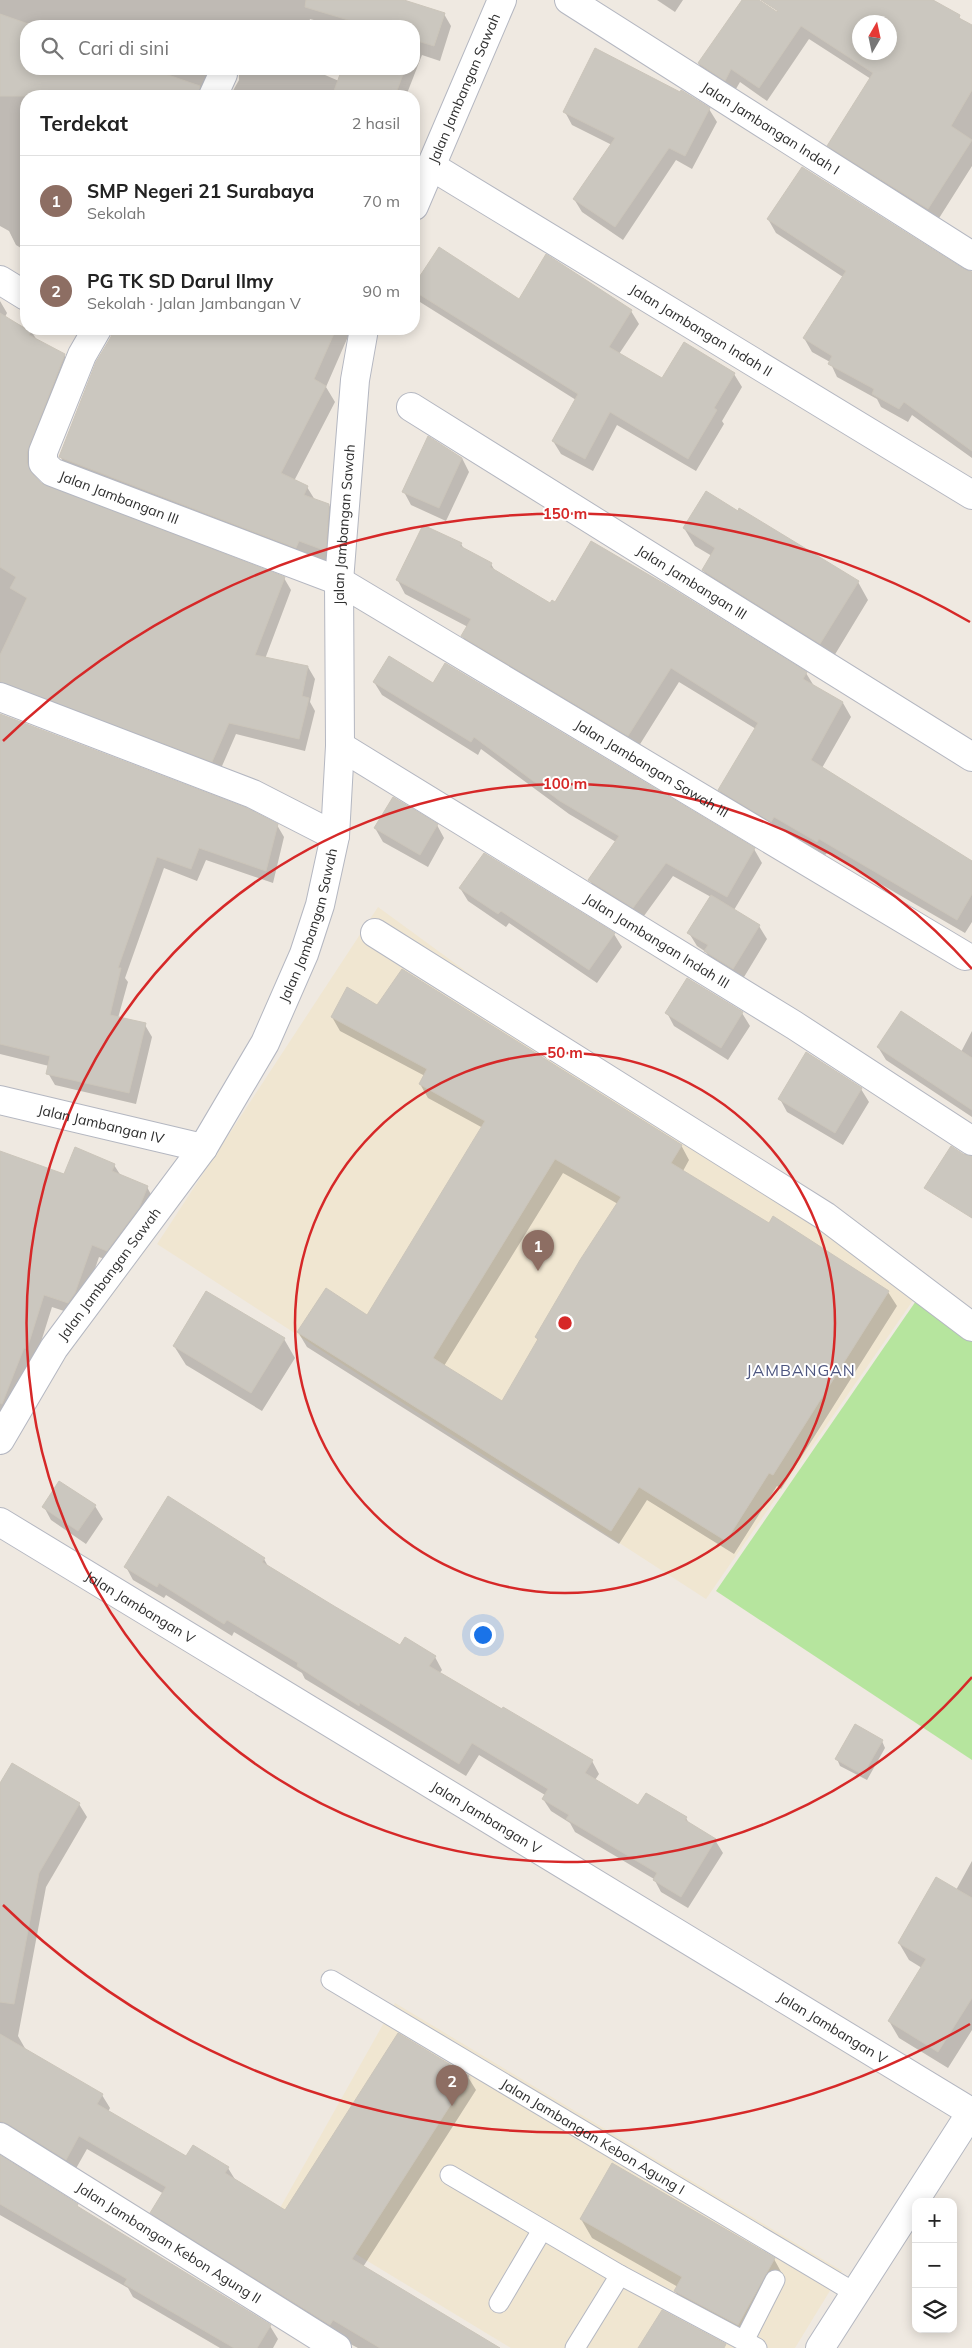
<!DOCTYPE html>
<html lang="id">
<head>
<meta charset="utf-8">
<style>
  :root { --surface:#fff; --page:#f6f6f6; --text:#222; --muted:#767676; --line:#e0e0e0; --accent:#7c3aed }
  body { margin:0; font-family:Mulish,sans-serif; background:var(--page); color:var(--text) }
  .controls { position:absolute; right:15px; bottom:15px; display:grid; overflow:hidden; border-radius:10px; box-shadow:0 2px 12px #0003 }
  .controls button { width:45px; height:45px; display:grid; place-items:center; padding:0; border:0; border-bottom:1px solid var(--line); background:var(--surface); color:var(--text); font:25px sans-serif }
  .compass { position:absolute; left:852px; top:15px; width:45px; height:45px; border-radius:50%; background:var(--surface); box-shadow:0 2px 12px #0003; rotate:9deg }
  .you { position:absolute; left:482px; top:1634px; width:18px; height:18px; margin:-12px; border:4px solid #fff; border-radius:50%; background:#1a73e8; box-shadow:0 0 0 8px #1a73e833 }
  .badge { display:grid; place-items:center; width:32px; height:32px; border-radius:50%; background:var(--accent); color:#fff; font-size:16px; font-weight:700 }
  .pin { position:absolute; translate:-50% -41px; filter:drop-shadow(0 1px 2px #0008) }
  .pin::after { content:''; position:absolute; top:26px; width:18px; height:15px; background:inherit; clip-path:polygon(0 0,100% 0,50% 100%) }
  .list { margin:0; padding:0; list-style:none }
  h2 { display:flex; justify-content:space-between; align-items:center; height:65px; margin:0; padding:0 20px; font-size:21px }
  h2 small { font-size:16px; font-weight:400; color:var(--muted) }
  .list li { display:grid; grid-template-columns:32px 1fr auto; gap:15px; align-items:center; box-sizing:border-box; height:90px; padding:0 20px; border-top:1px solid var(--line) }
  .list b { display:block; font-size:19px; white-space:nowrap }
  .list p { margin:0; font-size:16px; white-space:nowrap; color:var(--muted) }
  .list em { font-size:16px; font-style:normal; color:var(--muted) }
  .icon { flex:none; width:28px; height:28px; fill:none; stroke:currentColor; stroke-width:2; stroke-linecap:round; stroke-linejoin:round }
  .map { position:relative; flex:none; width:972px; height:2348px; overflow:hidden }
  .search { position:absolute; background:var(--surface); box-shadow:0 2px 12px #0003; left:20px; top:20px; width:400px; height:55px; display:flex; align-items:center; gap:12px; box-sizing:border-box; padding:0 18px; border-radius:20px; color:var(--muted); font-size:19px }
  .panel { position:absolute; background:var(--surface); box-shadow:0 2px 12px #0003; left:20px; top:90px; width:400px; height:245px; border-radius:20px }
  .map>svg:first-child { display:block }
  .education { fill:#f0e6d1 }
  .green { fill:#b6e59e }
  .shadow { fill:#0003; fill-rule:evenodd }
  .building { fill:#cbc7bf; stroke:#cbc5ba; fill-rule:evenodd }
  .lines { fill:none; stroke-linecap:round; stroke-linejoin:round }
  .lane-casing { stroke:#b4b7c1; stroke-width:21 }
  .street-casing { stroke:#b4b7c1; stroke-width:30 }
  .secondary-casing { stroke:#b4b7c1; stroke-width:30 }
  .lane { stroke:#fff; stroke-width:19 }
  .street { stroke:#fff; stroke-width:28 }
  .secondary { stroke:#fff; stroke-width:28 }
  .ring { fill:none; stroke:#d62828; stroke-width:2.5 }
  .labels { text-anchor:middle; stroke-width:4; stroke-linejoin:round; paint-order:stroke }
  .street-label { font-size:14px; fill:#2e2e2e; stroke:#fff }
  .quarter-label { font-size:16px; letter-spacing:1px; fill:#4d5680; stroke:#fff }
  .centre { fill:#d62828; stroke:#fff; stroke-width:2.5 }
  .ring-label { font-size:15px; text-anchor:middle; font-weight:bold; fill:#d62828; stroke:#fff; stroke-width:4; stroke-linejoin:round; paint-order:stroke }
</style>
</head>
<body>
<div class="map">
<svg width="972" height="2348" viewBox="0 0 972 2348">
  <rect width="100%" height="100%" fill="#efe9e1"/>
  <!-- education -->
  <path class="education" d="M378 907 914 1299 706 1599 157 1244Z
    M395 2003 842 2271 795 2348H511L280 2208Z"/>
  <!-- green -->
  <path class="green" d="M918 1298 972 1340V1760L716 1591Z"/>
  <!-- shadow -->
  <path class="shadow" d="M0 0H397L444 14 451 26 440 61 422 55 406 96H230L239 80V74L230 71 209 96H26V251L16 245 9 231 0 226ZM310 19 336 26H414V69H343L339 81 311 69H26V26H308Z
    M657 0H683L675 12Z
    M743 0H756L777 14 786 0H933L972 27V166L936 223 837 160 829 146 871 79 809 39 767 101 740 82 733 94 708 78 699 64ZM860 22H890V52H860Z
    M709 109 717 122 692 169 676 160 623 240 582 212 574 199 612 145 572 125 565 112Z
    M768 219 972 272V458L912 415 908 422 881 407 877 399 837 377 830 362 812 352 804 338 843 277 776 233Z
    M439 249 519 301 631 311 639 324 619 354 663 380 734 374 742 387 722 421 724 424 696 471 617 425 593 471 561 454 553 441 576 400 420 302 414 292V287Z
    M0 301 7 313 5 317 31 331 37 340 64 355 72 368 35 459 34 476 46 488 284 578 291 590 265 659 308 667 315 679 310 702 315 711 305 751 236 734 219 773 0 695Z
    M191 329H348L350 332 326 387 335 402 294 481 307 487 315 500 329 505 338 521 334 566 69 472 60 456Z
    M462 458 469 472 446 521 411 505 404 492Z
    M684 528 858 582 868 600 831 661 714 588 703 570 712 556 695 546Z
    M461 544 464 549 491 564 495 571 550 605 806 673 814 686 843 703 851 717 822 768 972 862V922L965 933 827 853 825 855 782 830 728 804 719 790 756 729 679 682 637 749 471 650 462 636 468 627 405 594 397 579Z
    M374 682 433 685 754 849 762 863 734 910 759 926 767 939 741 982 713 964 706 952 697 946 689 933 711 897 673 876 641 920 597 893 590 880 616 842 569 814 481 749 478 755 382 695Z
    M0 715 277 825 284 837 273 883 206 860 197 881 164 868 125 978 128 982 118 1018 145 1025 152 1037 136 1104 55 1085 48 1073 49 1066 0 1054Z
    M437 825 444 838 428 867 383 842 375 828Z
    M460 888 614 934 622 947 597 983 509 923 506 927 468 901Z
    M377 1007 681 1145 689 1160 683 1171 770 1224 888 1292 897 1306 781 1489 777 1486 734 1554 647 1500 619 1544 307 1347 298 1332 367 1316 483 1128 428 1098 420 1084 425 1076 340 1031 332 1017ZM563 1173 618 1204 536 1337 538 1341 502 1403 444 1366Z
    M667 1013H742L750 1026 728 1060 674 1026Z
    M972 1031V1117L886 1060 878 1047 961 1052Z
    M861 1089 869 1102 843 1145 787 1112 780 1099Z
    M0 1152 65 1175 114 1165 121 1176 147 1187 154 1200 115 1263 99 1257 82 1307 76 1315 52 1307 35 1361 0 1428Z
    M284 1339 295 1358 262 1411 186 1365 174 1346Z
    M95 1506 103 1519 86 1544 51 1520 44 1507Z
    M264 1559 269 1568 400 1647 435 1657 442 1670 439 1674 592 1761 599 1774 595 1780 639 1807 686 1818 690 1825 715 1840 723 1853 688 1908 661 1892 654 1879 575 1832 570 1823 551 1811 543 1799 545 1795 479 1755 466 1776 305 1679 302 1673 234 1632 232 1636 166 1595 164 1598 133 1580 126 1567Z
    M882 1741 885 1748 867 1780 840 1766 837 1759Z
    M0 1785 79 1804 87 1817 46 1887 18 2036 26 2050 102 2095 110 2108 108 2112 187 2157 228 2168 236 2181 286 2211 468 2077 476 2090 363 2267 498 2348H358L331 2334 160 2226 152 2213 164 2194 87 2149 74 2172 0 2137Z
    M972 1861V2030L948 2068 899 2038 889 2021 922 1968 909 1960 899 1943 956 1890Z
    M0 2157 77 2205 79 2209 270 2326 278 2339 273 2348H220L133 2297 128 2288 0 2215Z
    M612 2165 774 2259 785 2279 749 2343 686 2310 675 2291 678 2287 592 2238 581 2219Z"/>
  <!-- building -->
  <path class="building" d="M306 0H404L445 13 434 46 414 40V26H368L305 7Z
    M742 0H759L777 12 778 11 761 0H933L960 15 959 18 972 25V90L951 126 972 140 928 209 827 146 873 73 801 26 759 88 731 69 725 81 698 63ZM860 22H890V52H860Z
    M0 14 34 26H26V69H151L200 86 198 96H0Z
    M595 48 680 92 681 90 710 108 685 156 669 148 615 227 573 199 615 138 563 112Z
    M342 69H405L395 96H332Z
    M802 167 964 269 972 272V451L904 402 899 409 872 394 874 389 828 364 832 356 803 338 846 271 767 219Z
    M439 247 519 299 546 254 632 310 609 347 662 378 684 342 735 373 714 408 717 410 688 459 610 412 585 459 552 441 578 394 414 291V285Z
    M0 313 26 329 32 330 29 335 65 354 27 452V463L32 473 41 483 285 577 255 655 308 666 302 696 309 698 299 739 229 723 212 762 0 682V655L27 598 10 588 16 577 0 567Z
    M113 329H336L314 379 326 386 281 473 308 486 304 495 329 504 326 551 299 541 296 548 59 457 96 362 111 337Z
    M428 436 462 458 439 508 402 492Z
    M706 491 738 511 739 508 859 581 820 644 702 570 715 548 683 528Z
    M423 525 462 543 460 546 492 563 490 567 550 603 552 600 555 602 591 541 668 586 807 672 803 679 843 702 811 760 972 861V894L957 920 819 839 817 842 774 817 771 822 718 790 758 723 671 668 628 736 461 636 471 619 396 580Z
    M389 656 433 683 445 663 755 848 727 897 666 863 633 908 588 880 619 836 560 801 474 737 471 742 373 682Z
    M0 714 247 808 278 824 266 871 199 848 191 869 157 857 118 968H121L110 1015 146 1023 129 1093 46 1074 50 1056 0 1044Z
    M393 797 438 824 420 855 374 828Z
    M484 853 615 933 589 970 501 911 498 914 459 888Z
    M711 895 760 925 733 969 704 951 708 945 687 933Z
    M402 969 682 1145 671 1163 769 1223 773 1216 889 1291 773 1475 769 1473 726 1541 639 1487 611 1531 297 1332 326 1288 367 1315 485 1121 419 1084 427 1069 331 1017 347 987 377 1005ZM555 1159 621 1197 580 1260 535 1337 538 1339 502 1401 433 1358Z
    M687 978 743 1012 721 1048 665 1013Z
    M901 1011 972 1058V1110L877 1047Z
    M806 1052 862 1088 835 1133 778 1099Z
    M951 1146 963 1154 972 1156V1218L924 1188Z
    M75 1147 115 1164 112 1171 148 1186 139 1208 107 1251 92 1245 75 1293 68 1303 44 1295 27 1349 24 1348 2 1404 0 1403V1151L64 1174Z
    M206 1291 285 1338 251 1393 173 1346Z
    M59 1481 96 1505 78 1531 42 1507Z
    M168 1496 265 1558 262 1562 334 1606 400 1645 405 1637 436 1656 429 1666 502 1709 503 1707 593 1760 585 1773 638 1805 646 1793 687 1817 685 1820 716 1839 681 1897 653 1880 657 1873 566 1819 569 1815 542 1799 548 1789 472 1743 459 1764 360 1703 359 1706 334 1690 297 1666 298 1663 227 1620 224 1624 159 1583 157 1587 124 1567Z
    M855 1724 883 1740 863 1775 835 1759Z
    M12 1763 80 1803 39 1873 14 2004 0 2002V1783Z
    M936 1877 972 1898V1998L938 2052 888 2021 926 1959 898 1943Z
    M398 2033 469 2076 352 2259 500 2348H380L333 2320 330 2325 322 2320 150 2213 166 2187 79 2136 66 2160 8 2124 0 2121V2034L103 2094 97 2104 186 2156 193 2145 229 2167 225 2173 285 2210Z
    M0 2155 78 2204 77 2206 271 2325 257 2348H234L124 2284 127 2279 0 2204Z
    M612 2163 775 2258 738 2325 674 2291 682 2277 580 2219Z
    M662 2310 726 2344 724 2348H638Z"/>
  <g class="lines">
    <defs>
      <g id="lane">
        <path id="s1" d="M331 1980 855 2293"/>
        <path d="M450 2175 620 2275 757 2348"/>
        <path d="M499 2303 542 2230"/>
        <path d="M744 2341 775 2280"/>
        <path d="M575 2348 620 2275"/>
      </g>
      <g id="street">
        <path id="s2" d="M569 0 972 256"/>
        <path d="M213 96 223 74"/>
        <path id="s3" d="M431 166 972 495"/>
        <path id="s4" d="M414 206 502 0"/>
        <path d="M0 280 26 296"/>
        <path id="s5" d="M97 329 82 355 43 452V463L52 472 339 581 965 956"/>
        <path id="s6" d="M411 407 972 757"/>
        <path d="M0 697 253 794 335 836"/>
        <path id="s7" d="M340 746 794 1025 972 1141"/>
        <path d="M375 933 825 1216 972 1327"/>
        <path id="s8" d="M0 1100 203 1148"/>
        <path id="s9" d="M0 1440 54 1348 203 1148 265 1043 304 954 320 905 335 836 340 746 339 581 355 380 364 329"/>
        <path id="s10" d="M0 1522 971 2112"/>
        <path id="s11" d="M0 2137 337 2348"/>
      </g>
      <path id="secondary" d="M820 2348 972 2111"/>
    </defs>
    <!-- lane casing -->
    <use href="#lane" class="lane-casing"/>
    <!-- street casing -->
    <use href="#street" class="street-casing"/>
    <!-- secondary casing -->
    <use href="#secondary" class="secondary-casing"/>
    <!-- lane -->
    <use href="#lane" class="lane"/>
    <!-- street -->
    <use href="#street" class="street"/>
    <!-- secondary -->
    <use href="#secondary" class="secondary"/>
  </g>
  <!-- distance rings -->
  <g class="ring">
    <circle cx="565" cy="1323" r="270"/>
    <path d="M972 1677A539 539 0 1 1 972 969"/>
    <path d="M970 2024A809 809 0 0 1 3 1905M3 741A809 809 0 0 1 970 622"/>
  </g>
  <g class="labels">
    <!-- street labels -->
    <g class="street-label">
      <text dy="5" stroke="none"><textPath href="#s4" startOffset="128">Jalan Jambangan Sawah</textPath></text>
      <text dy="5" stroke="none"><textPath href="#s2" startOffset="239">Jalan Jambangan Indah I</textPath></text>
      <text dy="5" stroke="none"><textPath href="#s3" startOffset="316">Jalan Jambangan Indah II</textPath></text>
      <text dy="5" stroke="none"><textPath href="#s5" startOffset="230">Jalan Jambangan III</textPath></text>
      <text dy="5" stroke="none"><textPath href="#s9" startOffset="1009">Jalan Jambangan Sawah</textPath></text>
      <text dy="5" stroke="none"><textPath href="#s6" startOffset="331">Jalan Jambangan III</textPath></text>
      <text dy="5" stroke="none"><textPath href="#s5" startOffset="830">Jalan Jambangan Sawah III</textPath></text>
      <text dy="5" stroke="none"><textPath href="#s9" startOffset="604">Jalan Jambangan Sawah</textPath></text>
      <text dy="5" stroke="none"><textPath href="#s7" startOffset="372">Jalan Jambangan Indah III</textPath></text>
      <text dy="5" stroke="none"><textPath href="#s8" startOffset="104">Jalan Jambangan IV</textPath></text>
      <text dy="5" stroke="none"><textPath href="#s9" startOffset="199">Jalan Jambangan Sawah</textPath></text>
      <text dy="5" stroke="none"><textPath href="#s10" startOffset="164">Jalan Jambangan V</textPath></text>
      <text dy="5" stroke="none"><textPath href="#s10" startOffset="569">Jalan Jambangan V</textPath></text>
      <text dy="5" stroke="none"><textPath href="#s10" startOffset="974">Jalan Jambangan V</textPath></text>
      <text dy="5" stroke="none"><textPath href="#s1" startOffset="305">Jalan Jambangan Kebon Agung I</textPath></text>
      <text dy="5" stroke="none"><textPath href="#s11" startOffset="199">Jalan Jambangan Kebon Agung II</textPath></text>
    </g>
    <!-- quarter labels -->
    <g class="quarter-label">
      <text x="801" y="1376">JAMBANGAN</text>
    </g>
  </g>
  <circle cx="565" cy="1323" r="8" class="centre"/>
  <g class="ring-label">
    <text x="565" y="519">150 m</text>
    <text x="565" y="789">100 m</text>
    <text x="565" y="1058">50 m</text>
  </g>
</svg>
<div class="controls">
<button>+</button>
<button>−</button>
<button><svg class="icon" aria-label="layers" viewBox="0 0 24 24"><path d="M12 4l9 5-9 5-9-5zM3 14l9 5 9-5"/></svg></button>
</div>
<svg class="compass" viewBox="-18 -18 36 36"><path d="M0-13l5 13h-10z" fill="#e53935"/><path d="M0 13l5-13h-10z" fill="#767676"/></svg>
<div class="you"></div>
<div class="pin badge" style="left:538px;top:1271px;background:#8d6e63">1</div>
<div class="pin badge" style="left:452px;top:2106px;background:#8d6e63">2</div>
<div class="search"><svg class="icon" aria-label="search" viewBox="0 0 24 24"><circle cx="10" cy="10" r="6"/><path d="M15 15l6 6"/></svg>Cari di sini</div>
<section class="panel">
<h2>Terdekat<small>2 hasil</small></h2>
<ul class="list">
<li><span class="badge" style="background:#8d6e63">1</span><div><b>SMP Negeri 21 Surabaya</b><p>Sekolah</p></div><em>70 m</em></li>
<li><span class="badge" style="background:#8d6e63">2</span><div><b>PG TK SD Darul Ilmy</b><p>Sekolah · Jalan Jambangan V</p></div><em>90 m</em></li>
</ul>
</section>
</div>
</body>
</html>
